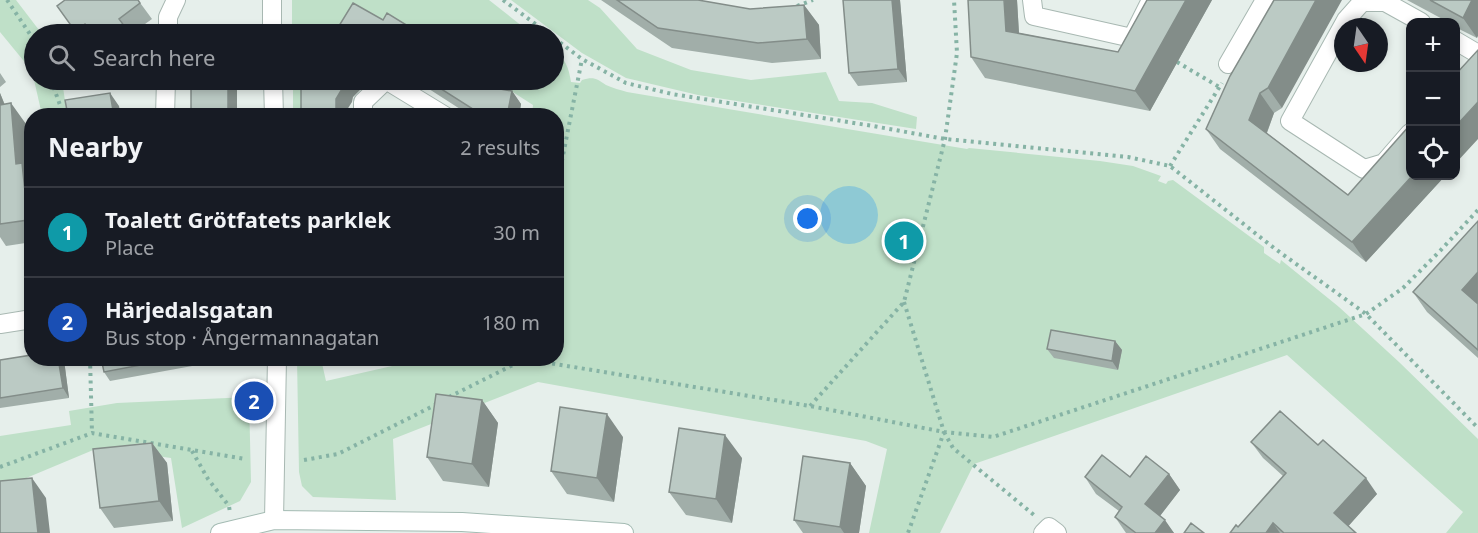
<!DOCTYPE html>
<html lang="en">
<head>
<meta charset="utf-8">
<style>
  :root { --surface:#171b24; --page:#242831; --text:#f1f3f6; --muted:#9ea1a6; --line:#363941; --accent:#ea580c }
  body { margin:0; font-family:"Noto Sans",sans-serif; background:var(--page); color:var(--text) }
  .controls { position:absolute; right:18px; top:18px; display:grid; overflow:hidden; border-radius:12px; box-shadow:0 3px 9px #0003 }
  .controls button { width:54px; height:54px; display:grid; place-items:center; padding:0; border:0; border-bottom:2px solid var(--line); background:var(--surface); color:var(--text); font:30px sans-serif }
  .compass { position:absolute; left:1334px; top:18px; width:54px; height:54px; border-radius:50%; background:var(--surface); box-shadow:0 3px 9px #0003; rotate:167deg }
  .you { position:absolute; left:808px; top:219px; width:21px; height:21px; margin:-15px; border:4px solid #fff; border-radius:50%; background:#1a73e8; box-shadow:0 0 0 9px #1a73e833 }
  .badge { display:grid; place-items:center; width:39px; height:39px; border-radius:50%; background:var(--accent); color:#fff; font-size:20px; font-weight:700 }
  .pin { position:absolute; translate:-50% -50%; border:3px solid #fff; box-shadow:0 2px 6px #0006 }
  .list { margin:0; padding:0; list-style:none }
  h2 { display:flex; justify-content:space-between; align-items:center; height:78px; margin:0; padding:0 24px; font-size:26px }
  h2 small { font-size:20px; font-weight:400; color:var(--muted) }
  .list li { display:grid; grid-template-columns:39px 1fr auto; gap:18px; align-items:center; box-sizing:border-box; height:90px; padding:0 24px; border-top:2px solid var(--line) }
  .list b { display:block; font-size:22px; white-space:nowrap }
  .list p { margin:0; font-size:20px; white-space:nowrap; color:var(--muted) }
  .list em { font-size:20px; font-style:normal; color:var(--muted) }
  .icon { flex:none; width:33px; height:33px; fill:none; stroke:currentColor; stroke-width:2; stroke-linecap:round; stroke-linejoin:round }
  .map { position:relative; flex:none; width:1478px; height:533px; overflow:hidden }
  .search { position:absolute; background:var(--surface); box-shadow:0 3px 9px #0003; left:24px; top:24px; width:540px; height:66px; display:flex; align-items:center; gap:15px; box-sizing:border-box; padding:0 21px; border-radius:33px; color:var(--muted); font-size:22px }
  .panel { position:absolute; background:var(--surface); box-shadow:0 3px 9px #0003; left:24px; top:108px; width:540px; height:258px; border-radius:24px }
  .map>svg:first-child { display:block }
  .green { fill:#bfe0c8 }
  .water { fill:#8ec9d4 }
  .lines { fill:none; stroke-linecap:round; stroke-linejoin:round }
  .street-casing { stroke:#a8b8b2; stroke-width:20 }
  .secondary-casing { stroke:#a4bbb3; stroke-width:20 }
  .path { stroke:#86b3a5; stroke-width:4; stroke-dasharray:3 4.5; stroke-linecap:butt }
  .street { stroke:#fff; stroke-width:18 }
  .secondary { stroke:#fff; stroke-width:18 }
  .wall { fill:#a1aea9 }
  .shaded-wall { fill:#838d89 }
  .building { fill:#bbcac4; stroke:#838d89; stroke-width:1.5 }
</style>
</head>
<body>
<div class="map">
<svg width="1478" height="533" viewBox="0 0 1478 533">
  <rect width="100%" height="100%" fill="#e6efeb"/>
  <!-- green -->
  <path class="green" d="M0 0H16L42 34H34V80H62L67 115H42L32 71 0 32Z
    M292 0H489L532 34H292Z
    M511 0H588L600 8 637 49 691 70 751 80 826 72 839 101 872 103 917 117 916 129 698 95 626 78 582 53Z
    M554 50C565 58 569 68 571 82L580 83 582 80C594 76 597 79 606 85 612 88 621 90 627 92L967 149 969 148 1100 161 1133 166 1161 176 1158 181 1166 184 1168 181 1173 180 1264 247V253L1280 264 1281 260 1339 307 1399 362 1478 439V533H1446L1463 512 1287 355 974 464 940 533H869L887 449 866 441 538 382 393 439 396 500 313 497 302 486 299 472 297 359H321L326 381 423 359 556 358V116L532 115 533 105 494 80H554Z
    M293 80H324L310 115H293Z
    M249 397 251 482 240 501 182 528 171 458 98 448 0 489V436L71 425 69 411 117 403Z"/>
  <!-- water -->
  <path class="water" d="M820 215a29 29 0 1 1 58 0a29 29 0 1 1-58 0Z"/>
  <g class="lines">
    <defs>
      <path id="street" d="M272 0V34
        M1032 0 1034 16 1132 38 1151 0
        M168 34V17L176 0
        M1456 41 1478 54
        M1228 64 1265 0
        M273 80 274 116
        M386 80 445 116
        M165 116 166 80
        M363 116V102L386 80
        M1410 133 1384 163 1364 169 1290 121 1346 20 1362 2H1385L1421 22
        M0 324 32 319
        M274 520 277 358
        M1043 533 1049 527 1057 533"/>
      <path id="secondary" d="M220 533 274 520 462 522 624 533"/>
    </defs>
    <!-- street casing -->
    <use href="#street" class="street-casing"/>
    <!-- secondary casing -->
    <use href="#secondary" class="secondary-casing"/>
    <!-- path -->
    <path class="path" d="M7 0 34 40
      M503 0 549 34
      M797 6 813 0
      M554 38 582 59 626 83 672 94 873 126 945 139 1128 157 1170 166 1274 248 1366 314 1478 428
      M1177 62 1221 88
      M51 80 60 105 62 116
      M1170 166 1222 83
      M556 191 582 59
      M904 302 944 432 908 533
      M90 358 92 433
      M449 397 525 359 810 406 944 432 993 437 1366 314 1403 288 1440 251 1478 210
      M810 406 904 302 945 139 957 53 954 0
      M944 432 953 448 1034 515
      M192 451 208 479 229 506 230 513
      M304 460 338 454 437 404
      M0 467 92 433 245 459"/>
    <!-- street -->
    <use href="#street" class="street"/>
    <!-- secondary -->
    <use href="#secondary" class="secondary"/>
  </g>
  <!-- wall -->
  <path class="wall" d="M138 0 152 19 131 34H77L57 6Z
    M601 0H698L750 9 804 5 819 25 821 59 772 63 672 48Z
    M843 0H900L907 82 858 86 849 73Z
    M1017 0 1019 33 1118 52 1147 0H1212L1150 111 985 78 971 57Z
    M1274 0 1282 108 1274 113 1267 133 1348 195 1410 176H1445L1366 262 1220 149 1206 129Z
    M1407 0H1478L1477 38 1455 27V22H1448Z
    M0 73 6 82 0 87Z
    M415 80H478L475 85 512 91 521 104 519 116H471Z
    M0 93 5 105 26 124 30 174 32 177V242L6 246 0 237Z
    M1478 221V358L1427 312 1413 292Z
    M1115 341 1122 350 1118 370 1054 358 1047 349Z
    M32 358H62L64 360 69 398 0 408V360Z
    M101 358H236L110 381 104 372Z
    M482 400 498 423 489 487 443 481 427 457Z
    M623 437 614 502 567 494 551 471Z
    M1251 442 1318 445 1377 494 1348 526 1356 533H1230L1238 527 1283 476 1263 458Z
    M152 443 167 463 173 521 114 528 100 508Z
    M742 458 732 523 686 515 669 492Z
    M850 463 866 486 859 533H803L794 520Z
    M1169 474 1180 490 1160 516 1174 533H1126L1115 517 1119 511 1096 494 1085 477H1130Z"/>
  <!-- shaded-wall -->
  <path class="shaded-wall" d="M892 0H900L907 82 898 69Z
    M1004 0H1017L1020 51 1006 31Z
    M1186 0H1212L1150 111 1135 91Z
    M1316 0H1342L1282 108 1268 88Z
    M1472 0H1478V36L1477 38 1463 18Z
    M804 5 819 25 821 59 807 39Z
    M227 25 234 34H227Z
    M228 80H237V116H228Z
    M348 80H366L360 90 353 97 352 102 345 113V116H336V99L344 84Z
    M460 80H478L468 95 459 82Z
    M512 91 521 104 519 116H507Z
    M0 93 13 126 0 108Z
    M110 93 119 106 121 116H114Z
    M1260 93 1274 113 1264 140 1249 120Z
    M1478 102V139L1455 164V127Z
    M11 103 26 124 30 174 32 177V225L28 220 16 164Z
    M1412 176H1445L1366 262 1352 242Z
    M1478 272V309L1462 290Z
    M1115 341 1122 350 1118 370 1112 361Z
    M58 358H62L64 360 69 398 63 388Z
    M482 400 498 423 489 487 472 464Z
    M607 414 623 437 614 502 597 478Z
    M725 435 742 458 732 523 716 499Z
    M152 443 167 463 173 521 159 501Z
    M850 463 866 486 859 533H844L840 527Z
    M1169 474 1180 490 1156 521 1145 504Z
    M32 478 46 498 50 533H38Z
    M1366 478 1377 494 1345 530 1334 513Z
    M1165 520 1174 533H1155Z
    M1273 523 1280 533H1266Z"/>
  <!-- building -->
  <path class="building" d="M65 0H138L140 3 119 19 125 27 114 34H92L85 24 75 31 57 6Z
    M617 0H698L750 9 804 5 807 39 758 43 658 28Z
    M843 0H892L898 69 849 73Z
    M968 0H1004L1006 31 1118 52 1147 0H1186L1135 91 971 57Z
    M1274 0H1316L1268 88 1260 93 1249 120 1348 195 1410 125V176H1412L1352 242 1206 129 1230 76Z
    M1430 0H1472L1463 18Z
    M353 3 383 20 387 13 421 34H334Z
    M227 25V34H191L190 26Z
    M1478 50V102L1455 127V75Z
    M191 80H228V116H191Z
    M306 80H348L344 84 342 89 336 99V116H301V88Z
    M427 80H460L459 82 512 91 507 116H471L473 109Z
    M110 93 114 116H68L65 100Z
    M11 103 16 164 22 163 28 220 0 224V105Z
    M1478 221V272L1462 290 1478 304V350L1413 292Z
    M1051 330 1115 341 1112 361 1047 349Z
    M32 355V358H58L63 388 0 398V360Z
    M101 358H178L104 372Z
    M436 394 482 400 472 464 427 457Z
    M560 407 607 414 597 478 551 471Z
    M1280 411 1318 445 1323 440 1366 478 1334 513 1356 533H1284L1273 523 1266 533H1230L1236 525 1238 527 1286 473 1251 442Z
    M679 428 725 435 716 499 669 492Z
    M152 443 159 501 100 508 93 449Z
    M1102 455 1130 477 1146 456 1169 474 1145 504 1165 520 1155 533H1136L1115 517 1122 507 1085 477Z
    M803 456 850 463 840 527 794 520Z
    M32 478 38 533H0V481Z
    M1191 523 1204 533H1184Z"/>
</svg>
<div class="controls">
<button>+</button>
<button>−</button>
<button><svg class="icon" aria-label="locate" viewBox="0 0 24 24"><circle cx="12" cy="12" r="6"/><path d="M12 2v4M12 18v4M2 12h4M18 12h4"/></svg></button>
</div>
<svg class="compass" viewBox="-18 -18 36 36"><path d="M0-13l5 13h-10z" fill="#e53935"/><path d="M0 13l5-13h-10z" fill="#9ea1a6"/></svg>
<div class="you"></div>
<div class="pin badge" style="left:904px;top:241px;background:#0f9aa8">1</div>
<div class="pin badge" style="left:254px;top:401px;background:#1a4fb4">2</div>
<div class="search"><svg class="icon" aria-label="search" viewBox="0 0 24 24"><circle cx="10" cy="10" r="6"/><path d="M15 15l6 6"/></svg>Search here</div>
<section class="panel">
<h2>Nearby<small>2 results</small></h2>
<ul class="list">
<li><span class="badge" style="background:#0f9aa8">1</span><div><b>Toalett Grötfatets parklek</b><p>Place</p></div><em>30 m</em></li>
<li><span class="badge" style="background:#1a4fb4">2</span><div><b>Härjedalsgatan</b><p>Bus stop · Ångermannagatan</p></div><em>180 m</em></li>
</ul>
</section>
</div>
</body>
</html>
